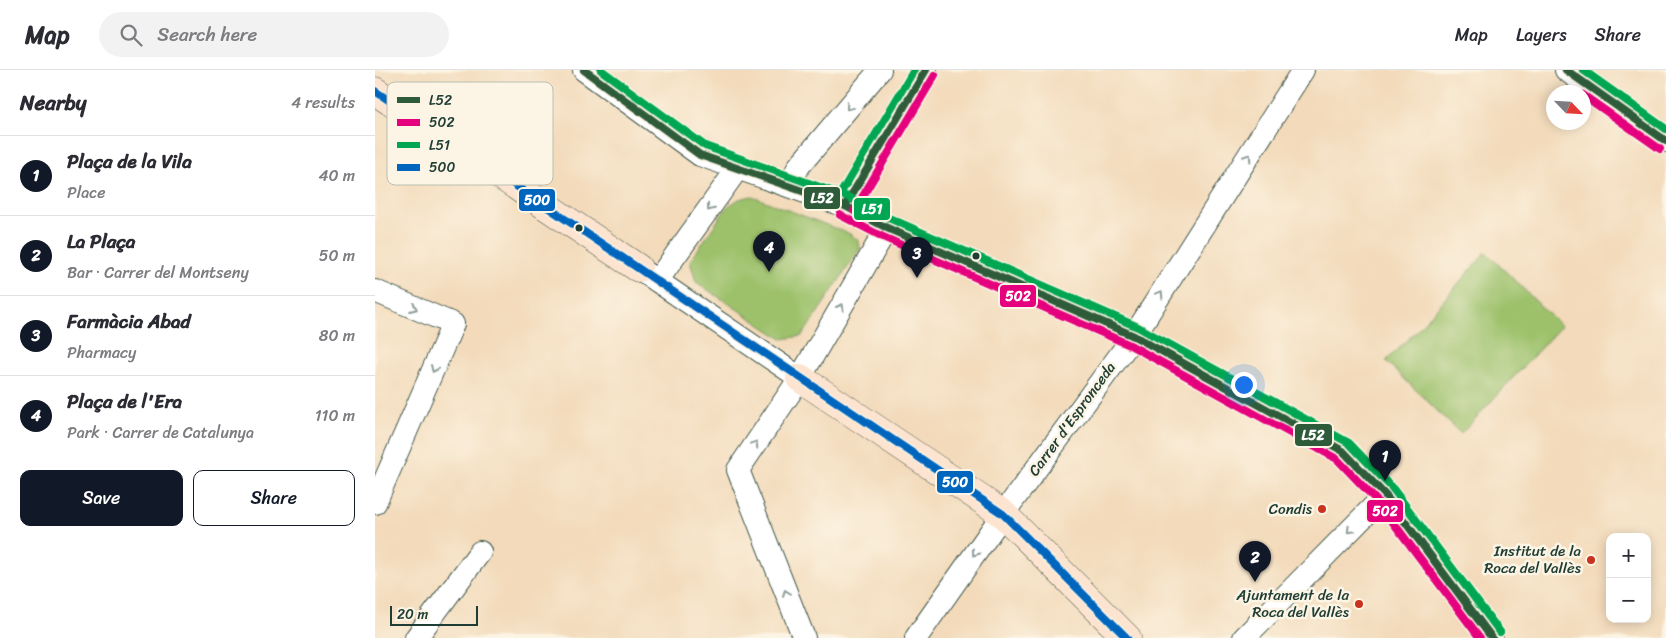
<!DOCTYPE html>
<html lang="en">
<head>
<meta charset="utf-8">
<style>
  :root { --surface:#fff; --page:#f2f2f3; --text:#2b2b33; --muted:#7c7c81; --line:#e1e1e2; --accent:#111827 }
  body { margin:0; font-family:Sriracha,sans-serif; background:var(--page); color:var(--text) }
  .controls { position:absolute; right:15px; bottom:15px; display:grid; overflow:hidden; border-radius:10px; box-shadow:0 2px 12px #0003 }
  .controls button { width:45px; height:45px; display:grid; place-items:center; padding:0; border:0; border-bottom:1px solid var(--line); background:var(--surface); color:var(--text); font:25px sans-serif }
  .compass { position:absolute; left:1171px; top:15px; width:45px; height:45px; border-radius:50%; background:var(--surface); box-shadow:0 2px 12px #0003; rotate:115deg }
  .scale { position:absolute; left:15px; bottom:12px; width:88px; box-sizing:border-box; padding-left:5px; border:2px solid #1f3d34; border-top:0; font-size:14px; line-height:18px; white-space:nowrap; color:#1f3d34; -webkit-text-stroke:4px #fcf5e5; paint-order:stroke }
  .you { position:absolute; left:868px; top:314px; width:18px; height:18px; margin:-12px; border:4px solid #fff; border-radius:50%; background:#1a73e8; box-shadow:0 0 0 8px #1a73e833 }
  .badge { display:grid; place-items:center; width:32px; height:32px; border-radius:50%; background:var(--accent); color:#fff; font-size:16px; font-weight:700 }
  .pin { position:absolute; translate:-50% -41px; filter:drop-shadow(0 1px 2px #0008) }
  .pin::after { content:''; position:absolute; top:26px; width:18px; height:15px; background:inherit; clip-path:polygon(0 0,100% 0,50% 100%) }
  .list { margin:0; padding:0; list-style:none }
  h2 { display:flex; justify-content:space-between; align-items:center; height:65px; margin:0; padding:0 20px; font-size:21px }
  h2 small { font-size:16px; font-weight:400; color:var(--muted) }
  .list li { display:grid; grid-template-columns:32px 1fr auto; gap:15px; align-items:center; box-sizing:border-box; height:80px; padding:0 20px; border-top:1px solid var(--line) }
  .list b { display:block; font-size:19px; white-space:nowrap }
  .list p { margin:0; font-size:16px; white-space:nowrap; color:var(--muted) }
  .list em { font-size:16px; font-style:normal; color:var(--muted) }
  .actions { display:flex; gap:10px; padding:15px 20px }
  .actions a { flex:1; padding:11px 0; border:1px solid var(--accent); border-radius:10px; text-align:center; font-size:18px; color:var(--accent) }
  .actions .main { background:var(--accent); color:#fff }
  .icon { flex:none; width:28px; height:28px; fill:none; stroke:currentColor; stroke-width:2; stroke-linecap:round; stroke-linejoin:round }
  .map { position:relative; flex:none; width:1291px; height:568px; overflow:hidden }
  header { display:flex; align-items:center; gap:30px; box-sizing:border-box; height:70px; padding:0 25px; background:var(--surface); border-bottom:1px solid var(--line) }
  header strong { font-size:24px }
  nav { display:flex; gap:28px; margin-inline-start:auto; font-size:18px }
  .search { width:350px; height:45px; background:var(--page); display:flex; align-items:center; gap:12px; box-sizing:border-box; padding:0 18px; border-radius:28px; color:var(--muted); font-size:19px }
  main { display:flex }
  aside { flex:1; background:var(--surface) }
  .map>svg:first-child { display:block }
  .green { fill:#9cc16b; stroke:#5e7f50 }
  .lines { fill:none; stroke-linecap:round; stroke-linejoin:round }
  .street-casing { stroke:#3f5548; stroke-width:24 }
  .secondary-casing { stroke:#3f5548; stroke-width:29 }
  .street { stroke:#fff; stroke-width:22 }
  .secondary { stroke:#fde4d0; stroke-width:28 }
  .bus-1-casing { stroke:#fcf5e5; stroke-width:11 }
  .bus-2-casing { stroke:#fcf5e5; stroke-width:11 }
  .bus-3-casing { stroke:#fcf5e5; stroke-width:11 }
  .bus-4-casing { stroke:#fcf5e5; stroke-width:11 }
  .bus-1 { stroke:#2e5b3a; stroke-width:8 }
  .bus-2 { stroke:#e5007d; stroke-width:8 }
  .bus-3 { stroke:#00a651; stroke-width:8 }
  .bus-4 { stroke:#0065bd; stroke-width:8 }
  .oneway { stroke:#8f9e9a }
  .bus-dot { fill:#1f3d34; stroke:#fcf5e5; stroke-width:2 }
  .poi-dot { fill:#c8321e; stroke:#fcf5e5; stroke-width:2 }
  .labels { text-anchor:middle; stroke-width:5; stroke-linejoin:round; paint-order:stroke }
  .street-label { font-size:15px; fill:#1f3d34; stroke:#fcf5e5 }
  .poi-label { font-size:15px; fill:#1f3d34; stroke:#fcf5e5; text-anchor:end }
  .key { fill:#fcf5e5; stroke:#babeb0; stroke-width:1 }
  .key-label { font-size:14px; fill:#1f3d34 }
  .line-badge { stroke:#fcf5e5; stroke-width:2 }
  .badge-label { font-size:14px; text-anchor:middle; font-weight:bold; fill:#fff }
</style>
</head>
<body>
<header>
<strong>Map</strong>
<div class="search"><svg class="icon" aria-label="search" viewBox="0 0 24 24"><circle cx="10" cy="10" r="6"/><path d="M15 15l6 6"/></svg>Search here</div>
<nav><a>Map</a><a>Layers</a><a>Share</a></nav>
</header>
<main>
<aside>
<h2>Nearby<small>4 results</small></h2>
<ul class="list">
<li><span class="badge">1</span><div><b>Plaça de la Vila</b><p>Place</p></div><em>40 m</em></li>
<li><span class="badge">2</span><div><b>La Plaça</b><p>Bar · Carrer del Montseny</p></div><em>50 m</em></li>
<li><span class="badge">3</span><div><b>Farmàcia Abad</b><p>Pharmacy</p></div><em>80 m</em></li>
<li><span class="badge">4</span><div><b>Plaça de l'Era</b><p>Park · Carrer de Catalunya</p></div><em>110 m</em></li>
</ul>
<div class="actions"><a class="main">Save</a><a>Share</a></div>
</aside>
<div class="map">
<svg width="1291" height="568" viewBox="0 0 1291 568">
  <rect width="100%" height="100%" fill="#fcf5e5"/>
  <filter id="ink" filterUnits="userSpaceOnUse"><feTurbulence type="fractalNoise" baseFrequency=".02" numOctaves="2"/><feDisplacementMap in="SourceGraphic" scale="10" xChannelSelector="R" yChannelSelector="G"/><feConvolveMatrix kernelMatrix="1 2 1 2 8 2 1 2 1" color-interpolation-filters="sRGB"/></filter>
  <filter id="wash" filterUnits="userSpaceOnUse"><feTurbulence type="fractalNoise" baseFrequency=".0096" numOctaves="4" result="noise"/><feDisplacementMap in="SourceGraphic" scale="20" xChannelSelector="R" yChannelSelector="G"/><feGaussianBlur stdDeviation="1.12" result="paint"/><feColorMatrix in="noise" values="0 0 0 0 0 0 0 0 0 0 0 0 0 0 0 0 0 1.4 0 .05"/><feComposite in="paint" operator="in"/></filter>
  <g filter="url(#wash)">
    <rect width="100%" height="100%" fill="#f3daba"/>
    <!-- green -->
    <path class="green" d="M377 126 475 164 484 171 485 179 427 266 407 269 321 212 315 191 352 137 364 129Z
      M1111 182 1186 256 1086 364 1011 291 1045 257Z"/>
  </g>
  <g filter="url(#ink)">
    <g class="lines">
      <defs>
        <path id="street" d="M209 0 325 85 470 136 512 158 759 266 968 381 1010 425 1117 568
          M1191 0 1291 71
          M414 116 424 96 505 0
          M470 136 551 0
          M263 198 425 308
          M282 211 363 98
          M0 221 78 254 0 433
          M41 568 105 482
          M429 568 363 400 425 308 512 158
          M541 568 628 444 759 266 928 0
          M869 568 1010 425"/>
        <path id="secondary" d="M0 21 263 198
          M425 308 628 444 752 568"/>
      </defs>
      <!-- street casing -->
      <use href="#street" class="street-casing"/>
      <!-- secondary casing -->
      <use href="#secondary" class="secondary-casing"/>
      <!-- street -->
      <use href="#street" class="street"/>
      <!-- secondary -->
      <use href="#secondary" class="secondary"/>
      <defs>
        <path id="bus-1" d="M209 0 325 85 470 136 512 158 759 266 968 381 1010 425 1117 568
          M1191 0 1291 71
          M470 136 551 0"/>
        <path id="bus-2" d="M1208 25 1285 79
          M479 141 560 5
          M465 145 508 167 755 275 962 389 1002 431 1105 568"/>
        <path id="bus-3" d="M226 0 330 76 473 127 516 149 763 257 974 373 1018 419 1125 562
          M1208 0 1291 59
          M461 131 539 0"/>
        <path id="bus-4" d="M0 21 628 444 752 568"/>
      </defs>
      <!-- bus-1 casing -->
      <use href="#bus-1" class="bus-1-casing"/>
      <!-- bus-2 casing -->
      <use href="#bus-2" class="bus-2-casing"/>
      <!-- bus-3 casing -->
      <use href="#bus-3" class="bus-3-casing"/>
      <!-- bus-4 casing -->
      <use href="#bus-4" class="bus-4-casing"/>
      <!-- bus-1 -->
      <use href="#bus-1" class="bus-1"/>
      <!-- bus-2 -->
      <use href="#bus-2" class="bus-2"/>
      <!-- bus-3 -->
      <use href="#bus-3" class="bus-3"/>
      <!-- bus-4 -->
      <use href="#bus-4" class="bus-4"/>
    </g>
    <!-- one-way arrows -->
    <defs><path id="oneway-chevron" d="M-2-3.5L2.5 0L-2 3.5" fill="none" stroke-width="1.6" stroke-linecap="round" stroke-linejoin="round" transform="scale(1.25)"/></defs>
    <g class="oneway">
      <use href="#oneway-chevron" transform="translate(474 37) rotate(130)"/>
      <use href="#oneway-chevron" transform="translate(873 87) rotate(-57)"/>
      <use href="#oneway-chevron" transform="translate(335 138) rotate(126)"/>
      <use href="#oneway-chevron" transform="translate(785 224) rotate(-57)"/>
      <use href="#oneway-chevron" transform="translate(466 237) rotate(-60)"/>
      <use href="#oneway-chevron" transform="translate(39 238) rotate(23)"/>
      <use href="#oneway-chevron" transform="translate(59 299) rotate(114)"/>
      <use href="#oneway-chevron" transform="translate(380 374) rotate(-56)"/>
      <use href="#oneway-chevron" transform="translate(975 460) rotate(135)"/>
      <use href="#oneway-chevron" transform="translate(600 483) rotate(125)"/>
      <use href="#oneway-chevron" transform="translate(411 523) rotate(-111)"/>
    </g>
  </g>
  <!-- markers -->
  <g class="bus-dot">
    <circle cx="204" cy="158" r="4.5"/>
    <circle cx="601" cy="186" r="4.5"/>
  </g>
  <g class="poi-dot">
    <circle cx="947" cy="439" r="5"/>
    <circle cx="1216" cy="490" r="5"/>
    <circle cx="984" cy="534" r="5"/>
  </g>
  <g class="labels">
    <!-- street labels -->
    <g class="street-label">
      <text transform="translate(697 349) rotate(-54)" y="5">Carrer d'Espronceda</text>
    </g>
    <!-- poi labels -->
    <g class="poi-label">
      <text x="937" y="444">Condis</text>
      <text x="1206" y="486">Institut de la<tspan x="1206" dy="17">Roca del Vallès</tspan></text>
      <text x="974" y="530">Ajuntament de la<tspan x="974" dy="17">Roca del Vallès</tspan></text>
    </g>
  </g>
  <!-- legend -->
  <rect x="12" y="12" width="166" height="103" rx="8" class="key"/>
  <rect x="22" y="27" width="23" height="6" fill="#2e5b3a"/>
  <rect x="22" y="49" width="23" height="7" fill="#e5007d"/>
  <rect x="22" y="72" width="23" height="6" fill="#00a651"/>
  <rect x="22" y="94" width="23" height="7" fill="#0065bd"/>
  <g class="key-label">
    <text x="54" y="35">L52</text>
    <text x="54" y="57">502</text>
    <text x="54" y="80">L51</text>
    <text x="54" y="102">500</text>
  </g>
  <g class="line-badge">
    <rect x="428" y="116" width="38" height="24" rx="5" fill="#2e5b3a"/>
    <rect x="143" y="118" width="38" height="24" rx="5" fill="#0065bd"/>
    <rect x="478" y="127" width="38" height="24" rx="5" fill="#00a651"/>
    <rect x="624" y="214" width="38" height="24" rx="5" fill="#e5007d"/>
    <rect x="919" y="353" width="39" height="24" rx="5" fill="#2e5b3a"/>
    <rect x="561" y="400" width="38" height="24" rx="5" fill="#0065bd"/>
    <rect x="991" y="429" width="38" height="24" rx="5" fill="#e5007d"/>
  </g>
  <g class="badge-label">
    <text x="447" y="133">L52</text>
    <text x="162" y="135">500</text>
    <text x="497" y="144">L51</text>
    <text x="643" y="231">502</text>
    <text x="938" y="370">L52</text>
    <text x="580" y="417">500</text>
    <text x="1010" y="446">502</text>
  </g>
</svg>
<div class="controls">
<button>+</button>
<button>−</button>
</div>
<svg class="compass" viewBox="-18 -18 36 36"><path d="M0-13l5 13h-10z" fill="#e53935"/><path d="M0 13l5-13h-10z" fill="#7c7c81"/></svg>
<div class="scale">20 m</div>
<div class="you"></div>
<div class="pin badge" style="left:1010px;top:411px">1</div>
<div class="pin badge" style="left:880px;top:512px">2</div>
<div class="pin badge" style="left:542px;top:208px">3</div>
<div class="pin badge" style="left:394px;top:202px">4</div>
</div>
</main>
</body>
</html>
